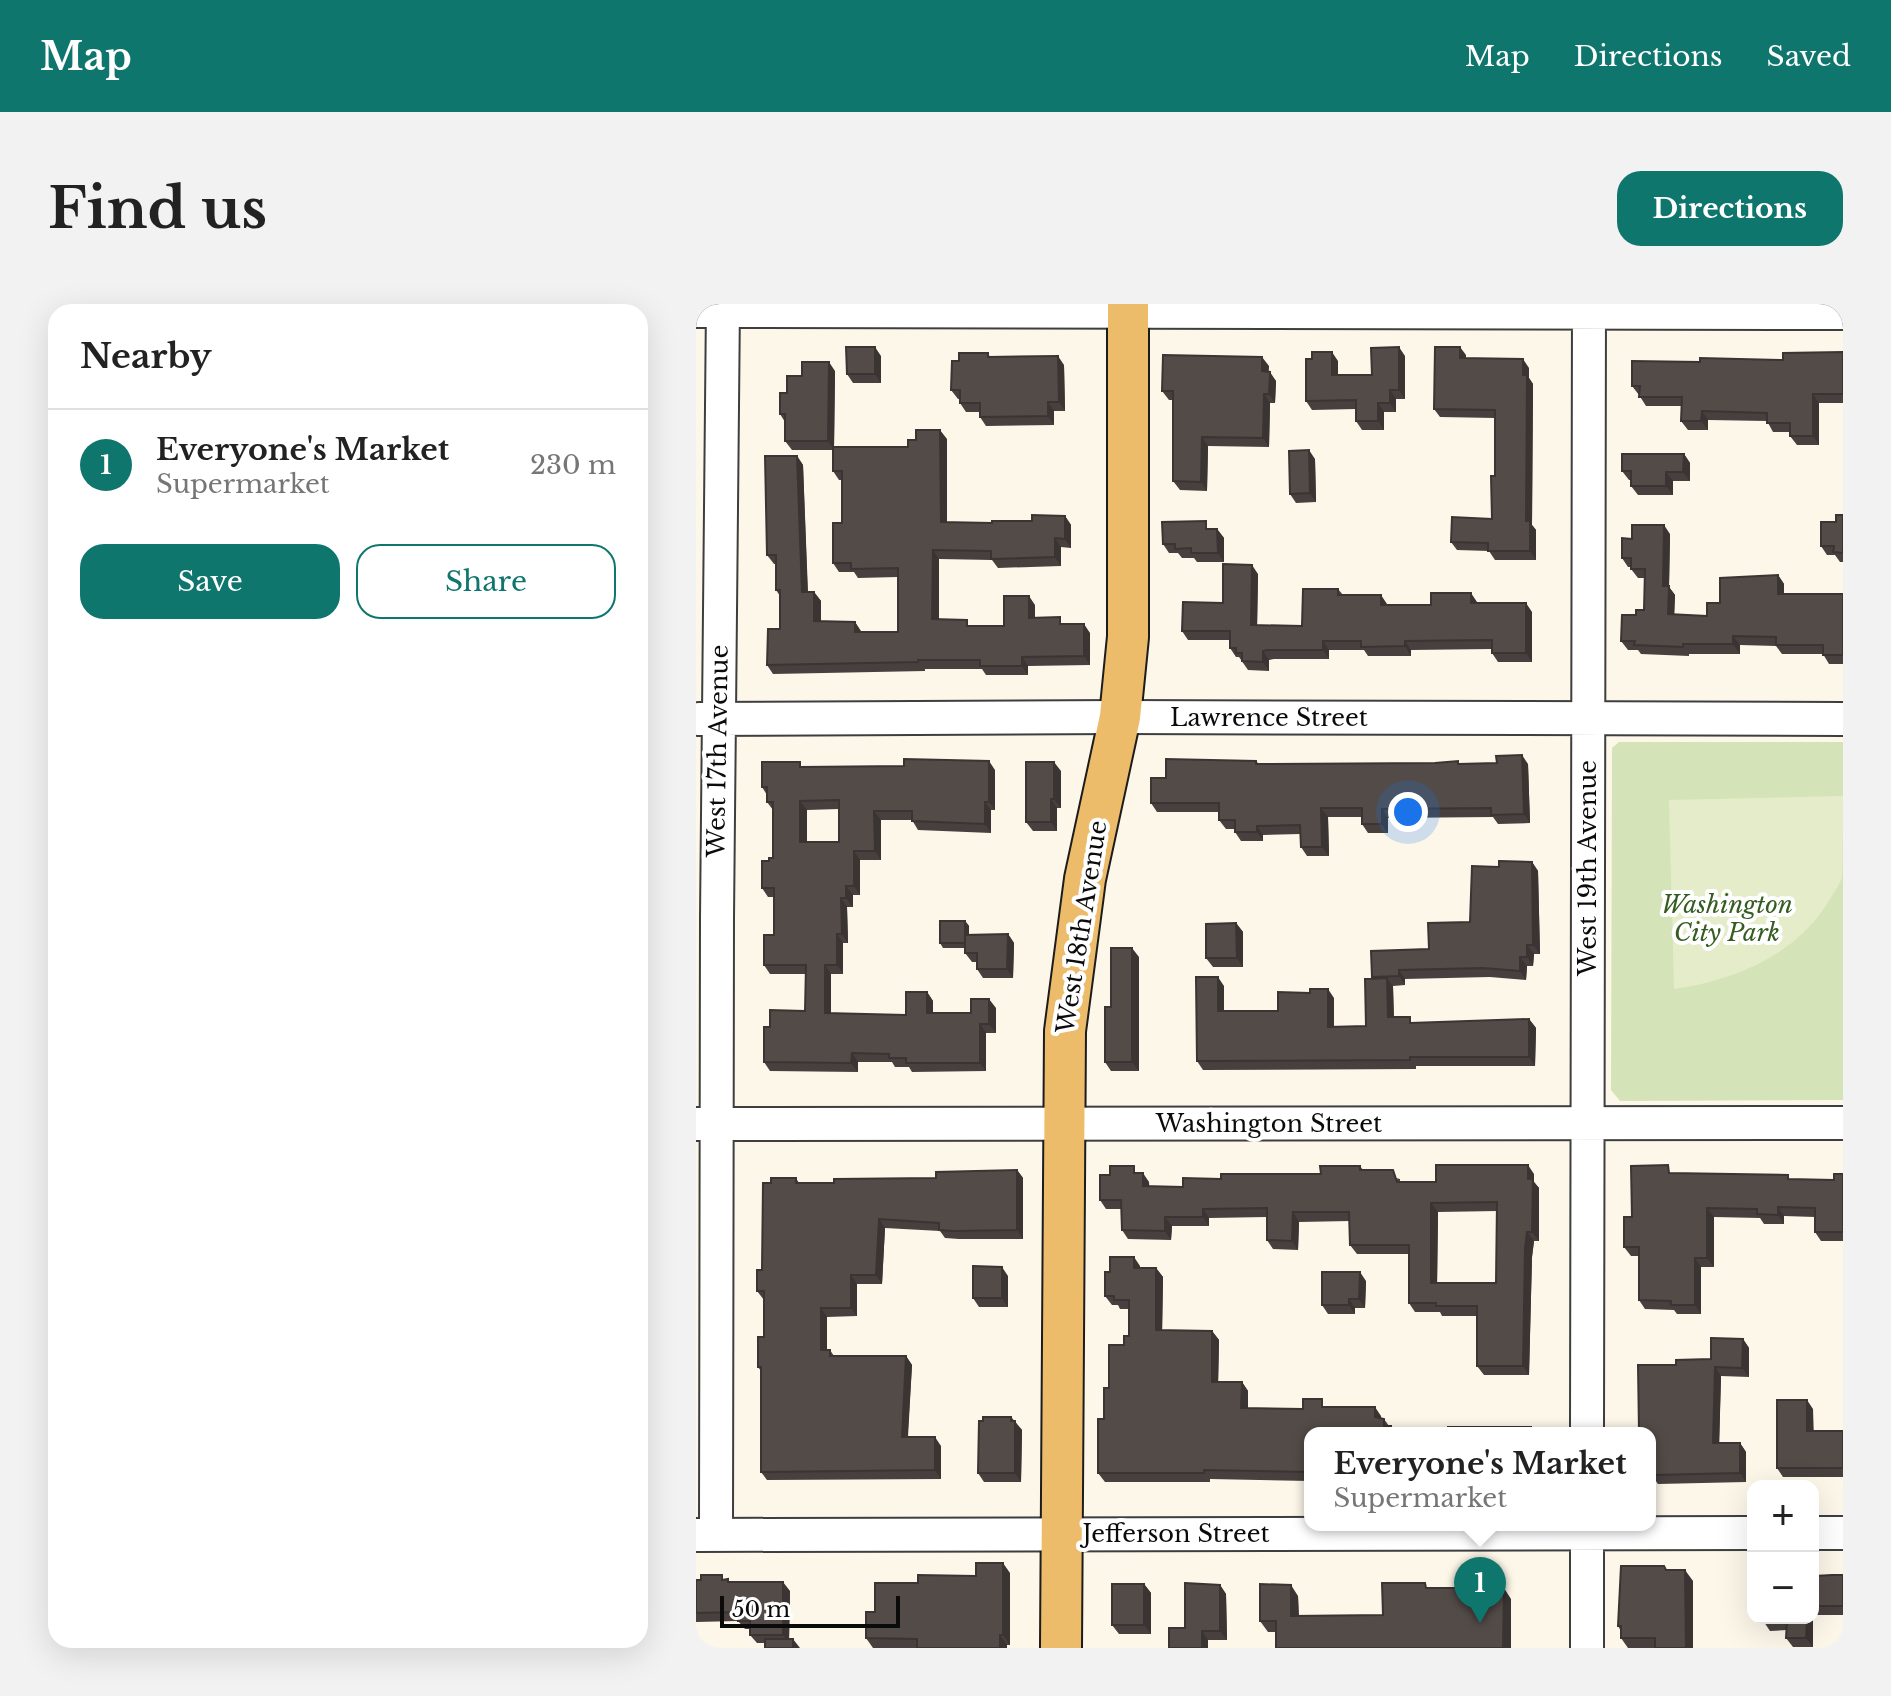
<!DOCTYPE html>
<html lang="en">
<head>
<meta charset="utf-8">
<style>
  :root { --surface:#fff; --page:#f2f2f2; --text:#222; --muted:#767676; --line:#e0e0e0; --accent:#0f766e }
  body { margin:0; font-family:"Libre Baskerville",serif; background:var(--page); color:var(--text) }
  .controls { position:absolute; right:24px; bottom:24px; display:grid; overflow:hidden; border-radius:16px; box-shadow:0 8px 32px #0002 }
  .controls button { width:72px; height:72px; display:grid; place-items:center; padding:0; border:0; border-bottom:2px solid var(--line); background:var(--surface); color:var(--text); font:40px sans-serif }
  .scale { position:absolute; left:24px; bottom:20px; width:180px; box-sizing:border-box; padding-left:8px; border:4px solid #0b0b0b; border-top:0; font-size:22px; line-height:28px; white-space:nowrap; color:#0b0b0b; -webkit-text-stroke:6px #fff; paint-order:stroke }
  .you { position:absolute; left:712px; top:508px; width:28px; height:28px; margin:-20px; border:6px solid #fff; border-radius:50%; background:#1a73e8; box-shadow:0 0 0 12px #1a73e833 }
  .badge { display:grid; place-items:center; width:52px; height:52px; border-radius:50%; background:var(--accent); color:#fff; font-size:26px; font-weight:700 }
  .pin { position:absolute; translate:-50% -66px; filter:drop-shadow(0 2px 4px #0008) }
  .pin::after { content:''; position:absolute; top:42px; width:28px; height:24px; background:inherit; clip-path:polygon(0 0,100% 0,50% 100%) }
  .popup { position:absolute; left:608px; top:1123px; width:352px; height:104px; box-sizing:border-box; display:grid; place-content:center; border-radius:16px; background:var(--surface); filter:drop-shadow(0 2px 6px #0005); font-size:26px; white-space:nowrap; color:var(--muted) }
  .popup b { font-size:30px; color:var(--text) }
  .popup::after { content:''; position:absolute; left:50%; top:100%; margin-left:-16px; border:16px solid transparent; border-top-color:var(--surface) }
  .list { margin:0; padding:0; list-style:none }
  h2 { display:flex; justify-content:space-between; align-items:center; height:104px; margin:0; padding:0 32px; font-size:34px }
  h2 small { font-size:26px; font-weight:400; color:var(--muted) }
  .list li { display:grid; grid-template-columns:52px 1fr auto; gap:24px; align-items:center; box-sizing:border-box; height:112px; padding:0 32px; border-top:2px solid var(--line) }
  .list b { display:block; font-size:30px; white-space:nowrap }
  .list p { margin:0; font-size:26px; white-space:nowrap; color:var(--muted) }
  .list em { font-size:26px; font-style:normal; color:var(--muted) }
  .actions { display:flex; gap:16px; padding:24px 32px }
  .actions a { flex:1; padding:18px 0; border:2px solid var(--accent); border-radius:24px; text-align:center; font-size:28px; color:var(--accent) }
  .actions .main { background:var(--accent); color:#fff }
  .map { position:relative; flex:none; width:1147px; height:1344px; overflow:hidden; border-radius:24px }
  header { display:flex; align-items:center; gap:48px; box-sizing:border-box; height:112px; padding:0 40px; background:var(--accent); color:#fff }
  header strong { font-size:38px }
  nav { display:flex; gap:44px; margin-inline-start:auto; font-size:28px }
  .intro { display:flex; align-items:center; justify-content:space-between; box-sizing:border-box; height:192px; padding:0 48px }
  h1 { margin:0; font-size:56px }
  .button { padding:20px 36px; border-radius:24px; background:var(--accent); color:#fff; font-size:28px; font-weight:700 }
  main { display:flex; gap:48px; padding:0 48px }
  aside { flex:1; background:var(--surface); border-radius:24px; box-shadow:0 8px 32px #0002 }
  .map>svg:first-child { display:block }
  .park { fill:#d5e4b8 }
  .pitch { fill:#e5ecc9 }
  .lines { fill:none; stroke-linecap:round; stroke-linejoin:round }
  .minor-casing { stroke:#3e3e3e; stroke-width:36 }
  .major-casing { stroke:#1c1c1c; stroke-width:44 }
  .minor { stroke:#fff; stroke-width:32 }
  .major { stroke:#edbc6b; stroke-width:40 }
  .wall { fill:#47403e; fill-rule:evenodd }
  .shaded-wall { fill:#3a3432 }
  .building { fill:#534b48; stroke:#3a3432; stroke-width:2; fill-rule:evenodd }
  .labels { text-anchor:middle; stroke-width:8; stroke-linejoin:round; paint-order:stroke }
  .street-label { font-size:24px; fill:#0b0b0b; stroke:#fff }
  .park-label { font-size:24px; font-style:italic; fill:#355c21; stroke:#fff }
</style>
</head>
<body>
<header>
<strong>Map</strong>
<nav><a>Map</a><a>Directions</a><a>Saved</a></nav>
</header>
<div class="intro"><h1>Find us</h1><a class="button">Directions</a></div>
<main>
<aside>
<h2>Nearby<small></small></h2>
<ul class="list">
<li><span class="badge">1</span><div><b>Everyone's Market</b><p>Supermarket</p></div><em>230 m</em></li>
</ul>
<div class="actions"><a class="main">Save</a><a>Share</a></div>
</aside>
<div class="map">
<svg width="1147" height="1344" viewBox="0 0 1147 1344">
  <rect width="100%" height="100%" fill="#fdf7ea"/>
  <!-- park -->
  <path class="park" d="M923 438H1147V796L924 797 915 786 916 444Z"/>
  <!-- pitch -->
  <path class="pitch" d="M1147 492C1147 511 1147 557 1146 573 1144 580 1138 588 1134 595 1102 650 1039 677 978 685L973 496Z"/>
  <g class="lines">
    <defs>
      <path id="minor" d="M0 7 1147 9
        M3 415 424 413 1147 415
        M0 820 1147 819
        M891 1129 893 0
        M1117 1229H1147
        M0 1231 1057 1229
        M20 1231 21 614 27 0
        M891 1344V1221"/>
      <path id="major" d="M365 1344 369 727 389 575 424 413 432 333V0"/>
    </defs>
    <!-- minor casing -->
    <use href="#minor" class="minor-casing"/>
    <!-- major casing -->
    <use href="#major" class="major-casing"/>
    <!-- minor -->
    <use href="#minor" class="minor"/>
    <!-- major -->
    <use href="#major" class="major"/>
  </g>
  <!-- wall -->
  <path class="wall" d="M1147 48V99H1123V141H1101L1094 132V128H1077L1071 117 1012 116V126H992L985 117 986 102H950L943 91 936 82 1004 58 1087 56Z
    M292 49 294 53 368 61 369 107H358V121L290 122 284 113V108H270L264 99V95H262L255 86 263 57Z
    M770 51V54L833 64V74L837 80 836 221 840 226V256H799L793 247 761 246 755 238 796 215 799 172V114L744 113 738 105Z
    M185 52V79H157L151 70Z
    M709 52V95H700V108H688V126H666L660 117V105L616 106 610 97 642 57V71H676Z
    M573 62 572 68 580 77 579 99H574L573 143 512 142 511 187 484 186 477 177V96H473L466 87Z
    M139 67 138 143H212L251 135V218L296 219 336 217 369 212 375 221V244L365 243V262L302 264 296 256 243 255V315L275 322H308L339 301V313L369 320 394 329V361L332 362V371H290L286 365H229V367L77 370 71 361 84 325V292L80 286V260H78L71 251 101 152 107 161 112 288H118L125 297V317L159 318 165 328H202V273L162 274 158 268H143L137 259 146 219V176H143L137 167V146H96L89 137V118L84 110 91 89 106 72Z
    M988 150 994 159V177H977V191H942L935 182V176H933L926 167Z
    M619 155 620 198 600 199 594 190Z
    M1147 211V258H1144L1139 251H1131L1125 242 1140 218Z
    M515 225H521L528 234V258H501L498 254H486L482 249H473L467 240Z
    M974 230 973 283 979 291 978 310 1011 312 1024 299 1082 271 1088 280V290H1147V360H1133L1127 350H1086L1080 342 1044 341V350H993V352L945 350 942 346H932L925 337 940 311 948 306 949 274H942L935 265V263H932L926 254 936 235Z
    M562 270 561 321 606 322 642 285 647 291 691 300V301H735L781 298V299L836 308V358H802L796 349V345L715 346V352H672L668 346H633V355H578L573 356V367L552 366 543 353H540L534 344V336H492L486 327 527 299Z
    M560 457 563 460H832L834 519 802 520 797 513 692 514V529H672L666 520V513H632L633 552H611L605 543 604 530 567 531V537H545L539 528V525H530L523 516V508H461L455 499 470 474Z
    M108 463 299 466V506H295V529L222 526 216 516H185V556H164V591H157V603H151L152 639H147V670H135V709L210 711 231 688 237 697V709H275L300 704V729H290V767L216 768 213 763H199L196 758H162V768L74 767 68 758 74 723 109 707 110 670H74L68 661 78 631V593H72L66 584 73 557 77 554V506L71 498V491L66 483ZM143 505V538H111V506Z
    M365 467V504H361V527H337L330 518Z
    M836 558 842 567 844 650H838L837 662H831L830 676 794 673 709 675V681L697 682 698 713 718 719 833 715 840 724 839 762H720V765L507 766 501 757 528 682V707H582L638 694V723L670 722 677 674 676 673 733 645 774 618 803 563Z
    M269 617 273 622V631L312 630 318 639 317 674H287L281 665V658H276L269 649V644H247L244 639Z
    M540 619 547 628V663H517L510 654Z
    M443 653V767H415L409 758 415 703Z
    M664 862 667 866 704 875V878H740L838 870V878L843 884V937H838L836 953 833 1071H788L781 1062V1012H746L744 1008H719L713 999V950H661L654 941V917L603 918 602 946 577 945 571 936V913L513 914V922H476L475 936 432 935 426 926V905H410L404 896 414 871 442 869 453 878V882L487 883 525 875 625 870ZM801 907 800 979H741L742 908Z
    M321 866 327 874V935H263L249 934 244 927 189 924 186 980H161V1012L131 1013V1046H134L138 1052H210L216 1061 212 1133 245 1142V1175L71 1176 65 1168V1067L62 1063 68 1033V996L61 987 66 966 75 879 100 874 103 879H138L240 874Z
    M977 869 1095 876H1138L1147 870V937H1125L1119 928V913L1088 912V920H1068L1064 914 1018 913V963H1005V1010H981L978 1006 949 1005 943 996V952H935L928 943Z
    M444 962V964H460L467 973 466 1026 516 1027 523 1036 522 1078H546L552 1087V1104L607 1105 631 1103 685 1112V1115H688L693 1122 614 1129V1177L514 1175V1178H409L402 1169 408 1115 413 1084 428 1041 433 1032V1005H424L422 1001H416L409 992 414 968Z
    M312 972V1003H283L277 994Z
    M670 977 669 1004H659V1010H632L626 1001Z
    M1047 1035 1053 1044V1073L1025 1072 1023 1139H1044L1050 1148V1178L962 1180 957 1173H954V1129L980 1061 1015 1055Z
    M1117 1105V1127H1147V1173H1087L1081 1164Z
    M315 1113 326 1126 325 1178H288L282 1169 287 1117Z
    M970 1266 997 1277V1344H932L925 1334V1327L922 1322Z
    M314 1269V1341H311V1344H177L170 1334 179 1308 222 1279Z
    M1147 1271V1311H1117V1314V1283Z
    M0 1276H29L34 1278 94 1287 93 1335 69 1339H61L54 1331V1325H49L42 1317 0 1318Z
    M448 1280 455 1289V1330H423L416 1321Z
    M524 1281 530 1290 531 1336H512V1344L489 1324Z
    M732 1284 815 1295 580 1328H572L564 1317 602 1292 603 1312 687 1311Z
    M1061 1314H1117V1343H1097L1090 1334 1091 1326 1074 1327 1068 1318H1063Z"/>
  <!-- shaded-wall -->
  <path class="shaded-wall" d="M179 43 185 52V79L179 70Z
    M703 43 709 52V95L703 86Z
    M764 43 770 51V63L764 54Z
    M636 48 642 57V80L636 71Z
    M362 52 368 61 369 107 363 98Z
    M566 53 573 62 572 76 566 67Z
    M827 55 833 64V74L837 80 836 221 840 226V256L834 247 830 217Z
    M133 58 139 67 138 146 132 137Z
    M574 68 580 77 579 99 573 90Z
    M694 86 700 95V108L694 99Z
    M568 90 574 99 573 143 567 134Z
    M1117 90 1123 99V141L1117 132Z
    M352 98 358 107V121L352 112Z
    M682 99 688 108V126L682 117Z
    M1006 107 1012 116V126L1005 117Z
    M244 126 251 135V227L245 218Z
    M506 133 512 142 511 187 505 178Z
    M613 146 619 155 620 198 614 189Z
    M988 150 994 159V177L987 168Z
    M101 152 107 161 112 297 106 288Z
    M970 168 977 177V191L970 182Z
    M369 212 375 221V244L369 235Z
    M968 221 974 230 973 283 979 291 978 319 972 310 967 282Z
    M521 225 528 234V258L522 249Z
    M359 234 365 243V262L359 253Z
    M237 246 243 255V324L236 315Z
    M556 261 562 270 561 330 555 321Z
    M1082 271 1088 280V299L1082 290Z
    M118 288 125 297V326L118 317Z
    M775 289 781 298V308L775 299Z
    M685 291 691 300V310L685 301Z
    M333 292 339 301V323L333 314Z
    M830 299 836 308V358L830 349Z
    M159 318 165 327V337L159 328Z
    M388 320 394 329V361L388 352Z
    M1037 332 1044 341V350L1037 340Z
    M627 337 633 346V355L627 346Z
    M709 337 715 346V352L709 342Z
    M567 347 573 356V367L567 358Z
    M326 353 332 362V371L326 362Z
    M826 451 832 460 834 519 828 510Z
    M293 457 299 466V506L293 498Z
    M358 458 365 467V504L358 495Z
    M355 495 361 504V527L355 518Z
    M104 497 111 506V547L104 538Z
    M289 498 295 506V529L289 520Z
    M625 504 632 513 633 552 626 543Z
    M686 505 692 514V529L686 520Z
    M178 507 185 516V556L179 547Z
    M561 522 567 531V537L561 528Z
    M158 547 164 556V591L158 582Z
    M836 558 842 567 844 650 837 641Z
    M150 582 157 591V603L150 594Z
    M145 594 151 603 152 639 146 630Z
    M269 617 273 622V644L269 639Z
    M540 619 547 628V663L541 654Z
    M141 630 147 639V670L141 661Z
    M312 630 318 639 317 674 311 665Z
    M831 641 838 650 837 662 831 653Z
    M436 644 443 653V767L436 758Z
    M824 653 831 662 830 676 824 667Z
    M129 661 135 670V718L129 709Z
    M703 666 709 675V681L703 672Z
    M522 673 528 682V716L522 707Z
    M691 674 697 683 698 722 692 713Z
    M632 685 638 694V732L632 723Z
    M231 688 237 697V718L231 709Z
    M293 695 300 704V729L293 720Z
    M833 715 840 724 839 762 833 753Z
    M284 720 290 729V767L284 759Z
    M156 749 162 758V768L155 759Z
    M832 861 838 870V878L843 884V937L836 928Z
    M321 866 327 874V935L321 926Z
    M447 869 453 878 454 891 447 882Z
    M735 899 742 908 741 988 735 979Z
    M1082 903 1088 912V920L1082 911Z
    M1011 904 1018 913V963L1011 954Z
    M507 905 513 914V922L507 913Z
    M597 908 603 918 602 946 596 937Z
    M469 913 476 922 475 936 469 927Z
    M183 915 189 924 186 980 180 971Z
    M831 928 838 937 836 953 833 1071 827 1062 829 944Z
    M438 953 444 962V973L438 964Z
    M999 954 1005 963V1010L999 1001Z
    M306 963 312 972V1003L306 994Z
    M460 964 467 973 466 1035 460 1026Z
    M664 968 670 977 669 1004 663 995Z
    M155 971 161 980V1012L155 1004Z
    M653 995 659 1004V1010L653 1001Z
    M125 1004 131 1013V1055L125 1046Z
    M516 1027 523 1036 522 1087 516 1078Z
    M1047 1035 1053 1044V1073L1046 1064Z
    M210 1052 216 1061 211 1142 206 1133Z
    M1019 1063 1025 1072 1023 1148 1017 1139Z
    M546 1078 552 1087V1113L545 1104Z
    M1111 1096 1117 1105 1118 1136 1111 1127Z
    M679 1103 685 1112 686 1122 679 1113Z
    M315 1113 326 1126 325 1178 319 1169Z
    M239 1133 245 1142V1175L239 1166Z
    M1044 1139 1050 1148V1178L1044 1169Z
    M307 1259 314 1269V1341L307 1331Z
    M989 1266 997 1277V1344H990Z
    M87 1278 94 1287 93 1339 87 1331Z
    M448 1280 455 1289V1330L448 1321Z
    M524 1281 530 1290 531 1336 524 1327Z
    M595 1281 602 1292 603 1323 595 1312Z
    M808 1284 815 1295V1344H807Z
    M1111 1314H1117V1343L1110 1334Z
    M506 1327 512 1336V1344H506Z
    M304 1331 311 1341V1344H304Z
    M97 1335 104 1344H97Z"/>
  <!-- building -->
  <path class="building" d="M150 43H179V70H151Z
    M703 43V86H694V99H682V117H660V96L610 97V55H616V48H636V71H676L675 44Z
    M739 43H764V54L827 55V71H831L830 217H834V247H792V239L755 238 756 213 796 215 795 172H799V106L738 105Z
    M1147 48V90H1117V132H1094V119H1071V109L1006 107 1005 117H985L986 93H943L944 82H936V57L1004 58V54L1087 56V49Z
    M263 49H292V53L362 52 363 98H352V112L284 113V99H264V86H255L256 57H263Z
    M467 51 566 53V67L574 68 573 90H568L567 134 506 133 505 178 477 177V87H466Z
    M106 58H133L132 137H89V110H84V89H91V72H106Z
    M220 126H244L245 218 296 219V217H336V211L369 212V235L359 234V253L295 255V247L237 246 236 315 271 316V322H308V292H333V314L364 313V320H388V352L326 353V362H284V356H222V358L71 361 72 325H84V286H80V251H71L69 152H101L106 288H118V317L159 318V328H202V264L155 265V259H137V219H146V167H137V143H212V136H220Z
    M613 146 614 189 594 190 593 147Z
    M926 150H988L987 168H970V182H935V167H926Z
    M1140 211H1147V249L1137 248 1138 242H1125V218H1140Z
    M510 217V225H521L522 249H495V244L479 245V240H467L466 218Z
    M936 221H968L967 282H973L972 310 1011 312V299H1024V274L1082 271V290H1147V351H1127V341H1080V333L1037 332V340H987V343L938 341 939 337H925L926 311H940V306H948L949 265H935V254H926V234L936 235Z
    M527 260 556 261 555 321 606 322 607 285H642V291H685V301H735V289H775V299H830V349H796V336L709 337V342L665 343V337H627V346H571L567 347V358L546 357V349H540V344H534V327H486L487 298 527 299Z
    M826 451 828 510 795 511V504L686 505V520H666V504H625L626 543H605L604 521 561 522V528H539V516H523V499H455V474H470V455L560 457V460L739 459 762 457V460L801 459 800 452Z
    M208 455 293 457V498H289V520L216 517V507H178L179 547H158V582H150V594H145L146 630H141V661H129V709L210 711V688H231V709H275V695H293V720H284V759H210V754H193V750L156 749 155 759 68 758V723H74V706L109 707 110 661H68V631H78V584H66V557H73V554H77V498H71V483H66V458H104V463L208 462ZM143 496V538H104V497Z
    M330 458H358V495H355V518H330Z
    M803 557 836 558 837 641H831V653H824V667L787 664 703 666V672L676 673 675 647 733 645 732 619 774 618 776 562 803 563Z
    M244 617H269V639H244Z
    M540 619 541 654H510V620Z
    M312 630 311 665H281V649H269V631Z
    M415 644H436V758H409V703H415Z
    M500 673H522V707H582V688L614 689V685H632V723L670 722 669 675 691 674 692 713H714V719L833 715V753H714V756L501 757Z
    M740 861H832V875H837L836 928H831L829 944 827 1062H781V1002H740V999H713V941H654L653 908H597L596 937 571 936V904L507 905V913H469V927L426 926 425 896H404V871H414V862H438V869H447V882L487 883V874L525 875V870H625L624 862H664V866H697L701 878H740ZM801 898 800 979H735V899Z
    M972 861 973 869 1092 871V875L1138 876V870H1147V928H1119V904L1082 903V911L1061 910V905L1011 904V954H999V1001H975V997L943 996V943H928V913H936L935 862Z
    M321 866V926L257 927 243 926V919L183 915 180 971H155V1004H125V1046H134V1052H210L206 1133H239V1166L65 1168V1063H62V1033H68V987H61V966H66L67 879H75V874H100V879H138V875L240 874V868Z
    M414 953H438V964H460V1026L516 1027V1078H546L545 1104 607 1105V1095H626V1103H679V1113L688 1115V1122H695V1129H614V1168L508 1166V1169H402V1115H408V1084H413V1041H428V1032H433V996H418V992H409V968H414Z
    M277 962 306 963V994H277Z
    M626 968H664L663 995H653V1001H626Z
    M1015 1034 1047 1035 1046 1064 1019 1063 1017 1139H1044V1169L956 1171V1164H954V1129H940V1128H943L942 1061H980V1056L1015 1055Z
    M1081 1096H1111V1127H1147V1164H1081Z
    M287 1113H315V1117H319V1169H282L283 1117H287Z
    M752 1123H835V1129H732V1125H752Z
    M280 1259H307V1331H304V1344H221V1335L170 1334V1308H179V1279H222V1271L280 1272Z
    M925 1262H968L970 1266H989L990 1344H959V1334H925V1322H922Z
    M5 1271H26V1276L32 1275V1278H87V1331H54V1317H42L43 1308 0 1309V1276H5Z
    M1136 1271H1147V1302H1117V1283H1119V1272Z
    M489 1279 524 1281V1327H506V1344H473V1324H489Z
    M686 1279H729L730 1284H808L807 1344H580V1317H564V1280L595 1281V1312L687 1311Z
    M416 1280H448V1321H416Z
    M1068 1314H1111L1110 1334H1090L1091 1318H1068Z
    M69 1335H97V1344H69Z"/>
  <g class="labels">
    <!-- street labels -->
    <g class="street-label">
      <text x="573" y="422">Lawrence Street</text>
      <text transform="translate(22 447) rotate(-89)" y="8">West 17th Avenue</text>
      <text transform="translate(892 564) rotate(-90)" y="8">West 19th Avenue</text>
      <text transform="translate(386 623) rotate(-81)" y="8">West 18th Avenue</text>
      <text x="573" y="828">Washington Street</text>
      <text x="480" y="1238">Jefferson Street</text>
    </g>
    <!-- park labels -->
    <g class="park-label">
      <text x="1031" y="609">Washington<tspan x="1031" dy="28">City Park</tspan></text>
    </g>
  </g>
</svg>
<div class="controls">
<button>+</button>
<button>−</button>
</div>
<div class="scale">50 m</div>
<div class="you"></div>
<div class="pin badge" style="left:784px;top:1319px">1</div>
<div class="popup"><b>Everyone's Market</b>Supermarket</div>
</div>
</main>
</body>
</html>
